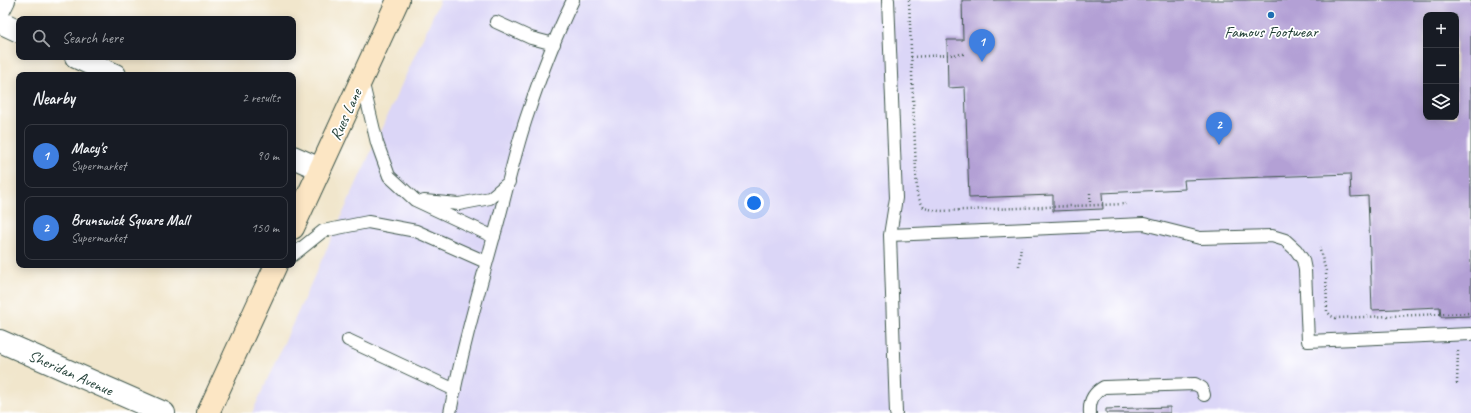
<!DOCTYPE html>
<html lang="en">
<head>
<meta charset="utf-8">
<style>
  :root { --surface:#171b24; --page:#20242c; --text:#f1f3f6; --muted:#9ea1a6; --line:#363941; --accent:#1f6fb2 }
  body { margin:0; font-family:Caveat,sans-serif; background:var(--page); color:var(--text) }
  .controls { position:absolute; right:12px; top:12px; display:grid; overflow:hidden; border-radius:8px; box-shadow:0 2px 10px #0003 }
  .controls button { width:36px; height:36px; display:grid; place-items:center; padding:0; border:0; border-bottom:1px solid var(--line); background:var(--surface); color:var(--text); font:20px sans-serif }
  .you { position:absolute; left:754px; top:203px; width:14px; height:14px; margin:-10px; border:3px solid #fff; border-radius:50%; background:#1a73e8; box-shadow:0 0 0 6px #1a73e833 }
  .badge { display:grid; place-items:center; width:26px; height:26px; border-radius:50%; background:var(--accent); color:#fff; font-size:13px; font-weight:700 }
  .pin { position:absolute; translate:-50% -33px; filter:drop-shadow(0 1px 2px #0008) }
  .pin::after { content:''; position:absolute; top:21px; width:14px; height:12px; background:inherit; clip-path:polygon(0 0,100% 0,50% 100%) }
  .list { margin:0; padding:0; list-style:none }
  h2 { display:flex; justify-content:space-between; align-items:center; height:52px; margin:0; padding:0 16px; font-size:17px }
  h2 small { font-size:13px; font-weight:400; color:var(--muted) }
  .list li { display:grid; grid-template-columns:26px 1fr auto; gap:12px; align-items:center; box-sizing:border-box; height:64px; margin:0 8px 8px; padding:0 8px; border:1px solid var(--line); border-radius:8px }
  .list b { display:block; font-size:15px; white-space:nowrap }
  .list p { margin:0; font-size:13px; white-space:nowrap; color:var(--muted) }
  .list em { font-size:13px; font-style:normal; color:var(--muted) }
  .icon { flex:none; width:22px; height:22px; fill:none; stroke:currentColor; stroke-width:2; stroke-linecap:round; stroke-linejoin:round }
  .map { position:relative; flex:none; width:1471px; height:413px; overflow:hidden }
  .search { position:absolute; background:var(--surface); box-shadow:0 2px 10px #0003; left:16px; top:16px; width:280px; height:44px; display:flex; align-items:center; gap:10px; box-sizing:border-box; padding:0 14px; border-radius:8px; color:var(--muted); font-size:15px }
  .panel { position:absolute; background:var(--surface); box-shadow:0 2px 10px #0003; left:16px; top:72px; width:280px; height:196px; border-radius:8px }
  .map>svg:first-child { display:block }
  .built { fill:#dbd6f7; fill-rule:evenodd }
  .building { fill:#b3a0d5; fill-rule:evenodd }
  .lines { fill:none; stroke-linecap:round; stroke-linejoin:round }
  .lane-casing { stroke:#3e564b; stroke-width:14 }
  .street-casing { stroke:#3e564b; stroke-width:24 }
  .secondary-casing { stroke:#3e564b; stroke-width:24 }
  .path { stroke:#3e564b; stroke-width:2.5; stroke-dasharray:1 3; stroke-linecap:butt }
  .lane { stroke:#fff; stroke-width:12 }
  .street { stroke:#fff; stroke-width:22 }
  .secondary { stroke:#fce6c4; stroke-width:22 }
  .poi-dot { fill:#1f6fb2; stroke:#fff; stroke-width:1.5 }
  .labels { text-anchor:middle; stroke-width:3.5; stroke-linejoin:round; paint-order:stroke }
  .poi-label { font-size:16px; fill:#1f3d34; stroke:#fff }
  .street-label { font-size:16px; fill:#1f3d34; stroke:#fff }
</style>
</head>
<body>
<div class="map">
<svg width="1471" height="413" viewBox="0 0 1471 413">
  <rect width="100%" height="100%" fill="#fff"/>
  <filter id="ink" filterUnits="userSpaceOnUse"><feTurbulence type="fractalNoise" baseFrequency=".025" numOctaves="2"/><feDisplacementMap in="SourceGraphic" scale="8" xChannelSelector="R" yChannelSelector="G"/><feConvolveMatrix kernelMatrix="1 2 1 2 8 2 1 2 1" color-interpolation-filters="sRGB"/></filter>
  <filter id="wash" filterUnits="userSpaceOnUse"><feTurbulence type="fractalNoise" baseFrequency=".012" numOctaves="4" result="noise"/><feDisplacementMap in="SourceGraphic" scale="16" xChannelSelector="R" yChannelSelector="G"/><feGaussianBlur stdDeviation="0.9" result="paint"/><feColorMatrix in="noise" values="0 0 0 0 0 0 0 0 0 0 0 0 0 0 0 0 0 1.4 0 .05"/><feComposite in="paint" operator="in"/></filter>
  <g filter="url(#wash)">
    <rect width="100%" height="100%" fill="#f1e6cc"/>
    <!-- built -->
    <path class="built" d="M440 0H1471V413H252ZM1426 15H1456V117H1426Z"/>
    <g id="blocks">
      <!-- building -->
      <path class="building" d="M962 0H1471V316L1441 317 1440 307 1372 310 1368 196 1351 197 1350 174 1184 180 1185 189 1102 193 1103 209 1053 211V195L969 198 965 87 948 88 947 40H963ZM1426 15H1456V117H1426Z
        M1170 407V413H1106V409Z"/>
    </g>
  </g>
  <g filter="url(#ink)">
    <use href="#blocks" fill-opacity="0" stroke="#3e564b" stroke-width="1"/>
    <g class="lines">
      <defs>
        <path id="lane" d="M888 0 896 198 890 235 896 413
          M496 22 531 38 554 44
          M362 80 377 143 389 176 415 200 494 237
          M424 201 459 204 490 198 509 182
          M890 235 1144 224 1200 238 1272 236 1285 240 1296 250 1303 260 1305 270 1308 341 1471 334
          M293 255 323 231 368 222 416 231 486 262
          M348 340 455 390
          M450 413C461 353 478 294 494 236 506 195 514 153 528 113 541 74 555 37 573 0
          M1090 413C1089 401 1093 393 1104 387L1195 384 1202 388 1204 395"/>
        <path id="street" d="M0 8 4 0
          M0 22 19 31
          M76 57 115 75
          M293 157 320 169
          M0 341 164 413"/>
        <path id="secondary" d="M293 228 398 0
          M208 413 276 265"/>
      </defs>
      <!-- lane casing -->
      <use href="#lane" class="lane-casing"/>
      <!-- street casing -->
      <use href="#street" class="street-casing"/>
      <!-- secondary casing -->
      <use href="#secondary" class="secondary-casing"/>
      <!-- path -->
      <path class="path" d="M909 0 917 195 924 208 939 211 1126 204
        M911 57 964 54
        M1090 193V205
        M1319 247 1326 271 1327 311 1331 316 1336 318 1471 313
        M1019 266 1021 246
        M1457 384 1458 351"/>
      <!-- lane -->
      <use href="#lane" class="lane"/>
      <!-- street -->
      <use href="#street" class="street"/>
      <!-- secondary -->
      <use href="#secondary" class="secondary"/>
    </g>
  </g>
  <!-- markers -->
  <circle class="poi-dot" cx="1271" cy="15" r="4"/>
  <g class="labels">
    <!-- poi labels -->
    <g class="poi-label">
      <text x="1271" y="37">Famous Footwear</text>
    </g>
    <!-- street labels -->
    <g class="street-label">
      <text transform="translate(345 114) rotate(-65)" y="6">Rues Lane</text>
      <text transform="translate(71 372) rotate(24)" y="6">Sheridan Avenue</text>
    </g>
  </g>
</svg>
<div class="controls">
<button>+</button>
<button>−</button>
<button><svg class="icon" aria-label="layers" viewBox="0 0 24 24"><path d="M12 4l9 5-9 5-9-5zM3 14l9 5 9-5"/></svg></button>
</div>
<div class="you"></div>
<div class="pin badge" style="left:982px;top:62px;background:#3f7fe0">1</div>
<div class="pin badge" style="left:1219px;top:145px;background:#3f7fe0">2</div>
<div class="search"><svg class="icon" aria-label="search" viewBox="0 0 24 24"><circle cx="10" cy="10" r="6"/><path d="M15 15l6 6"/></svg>Search here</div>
<section class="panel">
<h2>Nearby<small>2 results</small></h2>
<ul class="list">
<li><span class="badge" style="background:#3f7fe0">1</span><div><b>Macy's</b><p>Supermarket</p></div><em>90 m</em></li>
<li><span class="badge" style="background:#3f7fe0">2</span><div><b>Brunswick Square Mall</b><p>Supermarket</p></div><em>150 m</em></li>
</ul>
</section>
</div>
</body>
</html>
